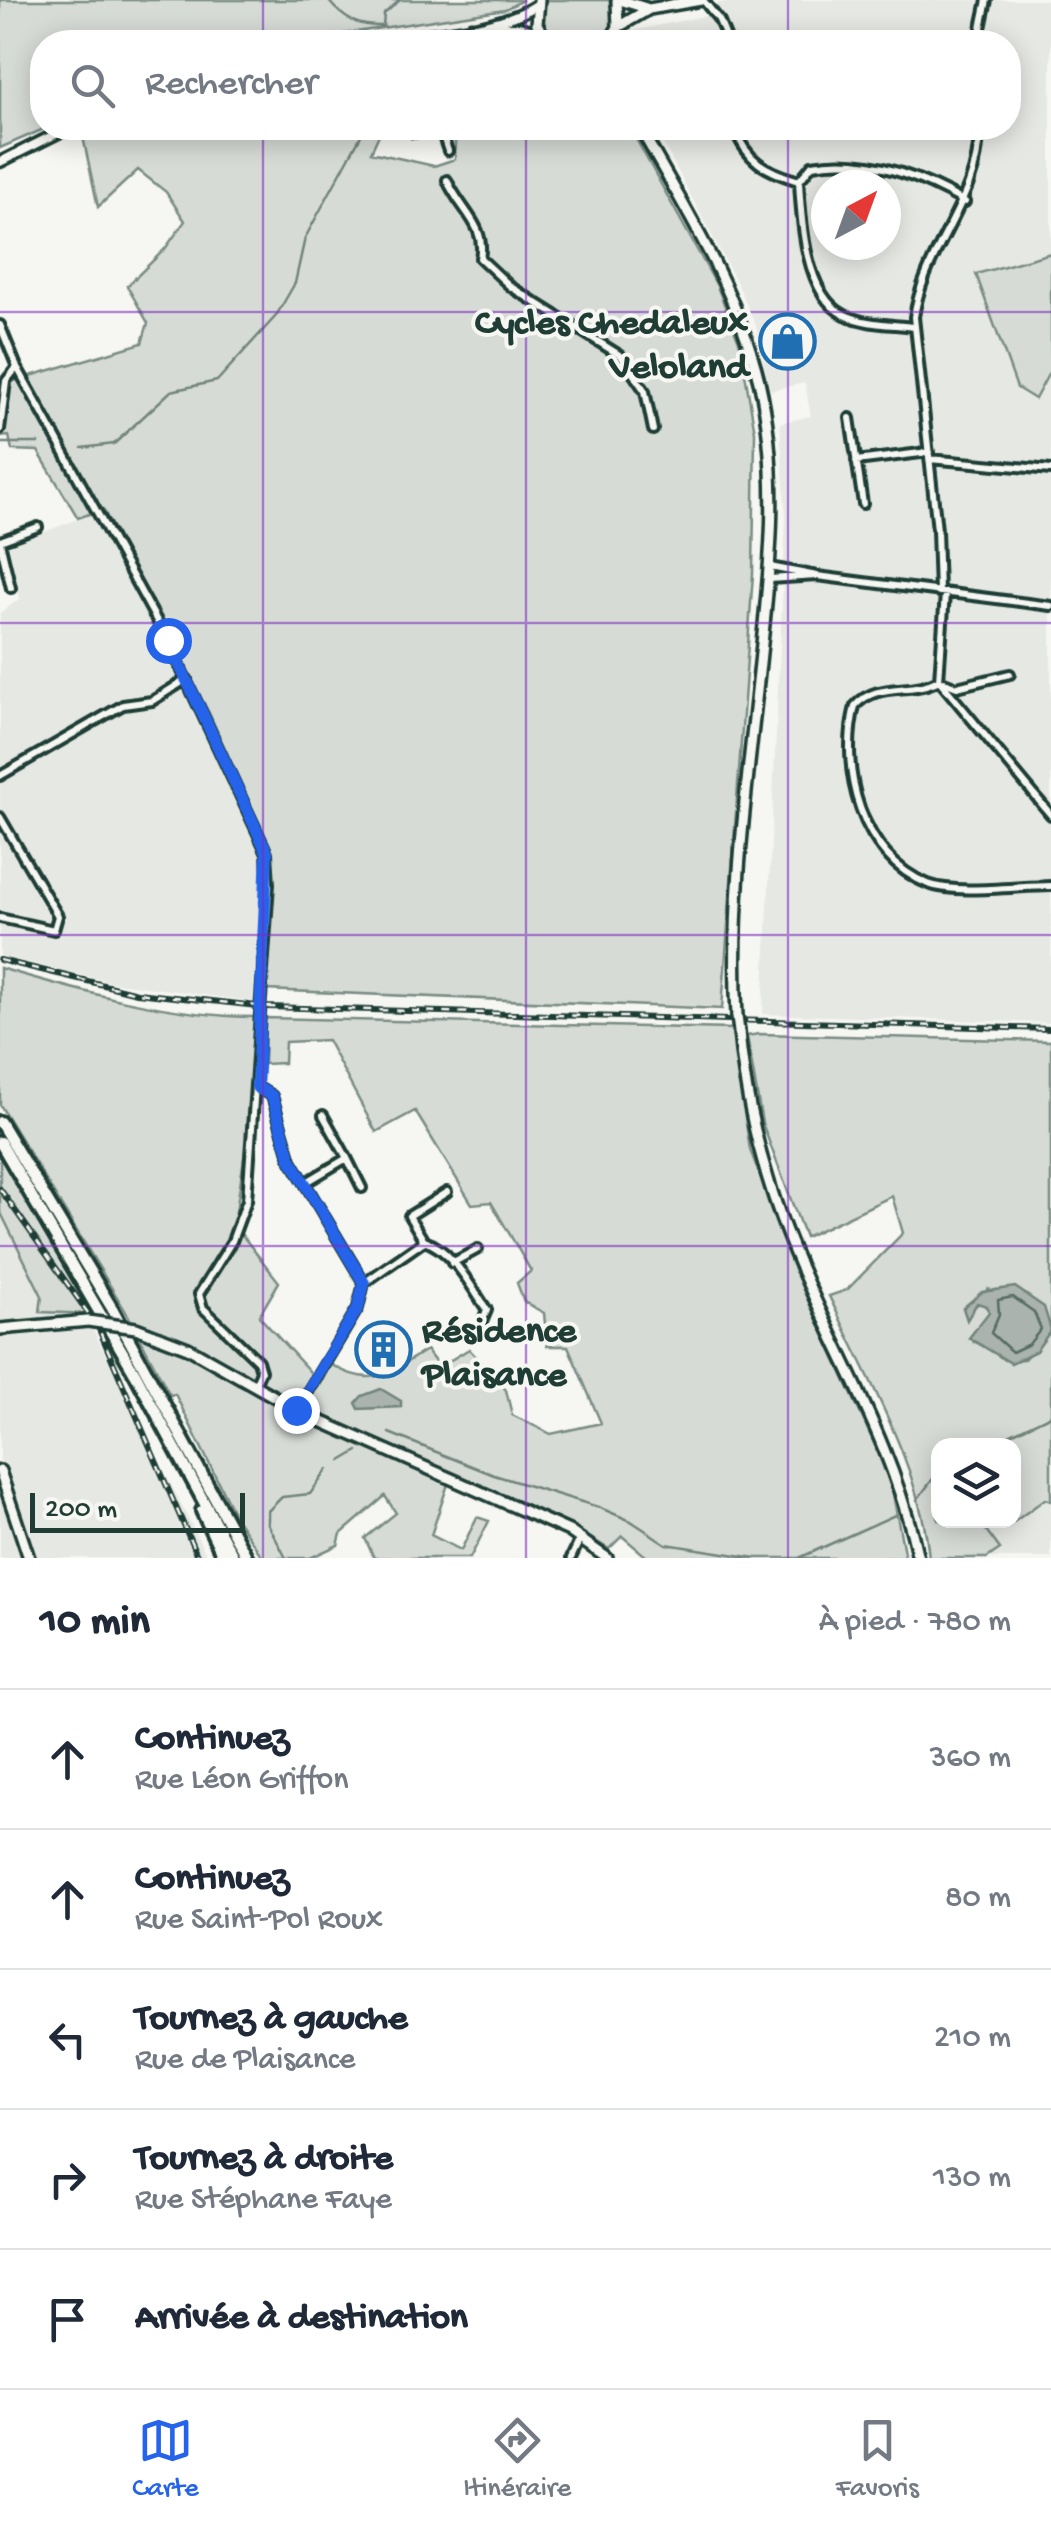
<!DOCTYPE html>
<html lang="fr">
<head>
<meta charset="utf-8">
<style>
  :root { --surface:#fff; --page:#f6f6f7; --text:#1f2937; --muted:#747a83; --line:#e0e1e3; --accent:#2563eb }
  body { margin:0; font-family:"Gochi Hand",sans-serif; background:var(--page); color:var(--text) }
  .controls { position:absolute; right:30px; bottom:30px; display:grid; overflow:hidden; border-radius:20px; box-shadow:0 5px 25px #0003 }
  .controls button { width:90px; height:90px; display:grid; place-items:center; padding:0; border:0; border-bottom:2px solid var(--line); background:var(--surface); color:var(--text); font:50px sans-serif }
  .compass { position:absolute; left:811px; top:170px; width:90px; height:90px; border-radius:50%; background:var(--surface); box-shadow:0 5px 25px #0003; rotate:41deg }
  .scale { position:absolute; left:30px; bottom:25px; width:215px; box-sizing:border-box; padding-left:10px; border:5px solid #1f3d34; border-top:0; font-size:28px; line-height:35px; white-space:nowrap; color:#1f3d34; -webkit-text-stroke:8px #f6f6f2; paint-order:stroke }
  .stop { position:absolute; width:30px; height:30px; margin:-22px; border:8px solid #2563eb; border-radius:50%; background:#fff }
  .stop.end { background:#2563eb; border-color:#fff; box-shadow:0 2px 10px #0008 }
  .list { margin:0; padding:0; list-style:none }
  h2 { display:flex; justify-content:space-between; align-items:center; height:130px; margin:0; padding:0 40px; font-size:42px }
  h2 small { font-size:32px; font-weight:400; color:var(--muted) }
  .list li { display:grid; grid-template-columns:65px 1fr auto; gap:30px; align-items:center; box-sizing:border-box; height:140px; padding:0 40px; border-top:2px solid var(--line) }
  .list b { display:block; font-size:38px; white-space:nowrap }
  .list p { margin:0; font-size:32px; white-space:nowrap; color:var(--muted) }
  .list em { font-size:32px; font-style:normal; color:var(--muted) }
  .icon { flex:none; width:55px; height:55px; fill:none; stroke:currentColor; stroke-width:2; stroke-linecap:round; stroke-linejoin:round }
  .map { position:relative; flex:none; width:1051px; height:1558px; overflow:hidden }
  .search { position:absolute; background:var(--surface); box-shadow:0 5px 25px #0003; left:30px; right:30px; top:30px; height:110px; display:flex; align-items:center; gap:25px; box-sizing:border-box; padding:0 35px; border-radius:40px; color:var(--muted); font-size:38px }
  .sheet { height:830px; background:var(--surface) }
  nav { display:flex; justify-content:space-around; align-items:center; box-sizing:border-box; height:140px; border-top:2px solid var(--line); background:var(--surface); font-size:28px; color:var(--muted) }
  nav a { display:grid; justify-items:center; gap:5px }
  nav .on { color:var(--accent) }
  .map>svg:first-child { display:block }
  .built { fill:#e6e8e4; fill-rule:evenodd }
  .green { fill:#d6dbd6; stroke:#7a8c85; stroke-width:2.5; fill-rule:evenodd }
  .water { fill:#aab3ae; stroke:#72847d; stroke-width:2.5 }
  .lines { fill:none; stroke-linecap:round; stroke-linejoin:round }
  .shore { stroke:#576c65; stroke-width:2.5 }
  .stream { stroke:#72847d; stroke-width:2.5 }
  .minor-casing { stroke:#1f3d34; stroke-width:14 }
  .tertiary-casing { stroke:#1f3d34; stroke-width:15 }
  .secondary-casing { stroke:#1f3d34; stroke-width:16 }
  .trunk-casing { stroke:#1f3d34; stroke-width:18 }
  .minor { stroke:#f6f6f2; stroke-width:6 }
  .tertiary { stroke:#f6f6f2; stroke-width:8 }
  .secondary { stroke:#f6f6f2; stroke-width:9 }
  .trunk { stroke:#f6f6f2; stroke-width:10 }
  .rail-casing { stroke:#1f3d34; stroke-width:6 }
  .rail { stroke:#f6f6f2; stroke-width:2.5; stroke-dasharray:8; stroke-linecap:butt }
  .secondary-bridge-casing { stroke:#1f3d34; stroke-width:16; stroke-linecap:butt }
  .secondary-bridge { stroke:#f6f6f2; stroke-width:9 }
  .route { stroke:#2563eb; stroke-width:12 }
  .grid { fill:none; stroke:#7b2cbf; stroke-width:2.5; stroke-opacity:0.55 }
  .labels { text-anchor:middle; stroke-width:8; stroke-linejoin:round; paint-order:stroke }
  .poi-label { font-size:38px; font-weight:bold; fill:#1f3d34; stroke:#f6f6f2; text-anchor:end }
</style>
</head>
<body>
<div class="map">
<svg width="1051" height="1558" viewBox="0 0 1051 1558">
  <rect width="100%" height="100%" fill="#f6f6f2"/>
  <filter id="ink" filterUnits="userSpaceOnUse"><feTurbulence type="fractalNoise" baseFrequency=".01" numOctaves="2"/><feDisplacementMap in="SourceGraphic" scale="20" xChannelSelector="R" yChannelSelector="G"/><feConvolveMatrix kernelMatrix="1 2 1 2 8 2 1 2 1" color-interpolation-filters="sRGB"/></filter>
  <g filter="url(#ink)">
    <!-- built -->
    <path class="built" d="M736 0H1051V253L976 275 1035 398 1051 369V1023L763 1014 786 518 780 423 811 416 805 383 770 390 756 326 737 283 655 128H1008V42H627L632 31 709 15 705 6ZM826 185H886V245H826Z
      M103 509 209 713 271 849 264 1003 110 982 0 956V613L20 599 9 546Z
      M0 1211 42 1296 41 1312 94 1314 102 1329 93 1330 208 1558H0Z
      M1045 1498 1051 1501V1558H987L999 1549 982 1525 1007 1527Z"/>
    <!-- green -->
    <path class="green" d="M0 0H523L505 9 291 42H42V128H46L0 148Z
      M544 0H609L614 20 603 42H550L539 20Z
      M93 128H382L371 152 434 166 455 159V142L448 128H630L717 286 740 344 755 432 753 574 722 1009 266 990 271 849 209 713 103 509 78 518 38 451 12 450 9 436 0 437V385L142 343 148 323 127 286 165 249 185 221 166 192 138 170 98 207 82 132Z
      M1051 253V369L1035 399 1017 388 976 274Z
      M0 968C81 992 170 1016 254 1017L251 1112 234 1225 279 1282 259 1316 321 1384 330 1364C374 1390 388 1373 426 1350L439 1367 469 1349 506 1390 512 1415 551 1434 601 1423 568 1346H547L544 1313 524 1302 517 1283 531 1271 491 1202 472 1204 415 1111 376 1132 327 1040 285 1042 284 1063 264 1064 265 1018 732 1029 750 1150 808 1299 890 1478 905 1558H648L622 1536 609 1549 559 1519 452 1472 431 1535 461 1550 477 1517 489 1521 470 1558H374L365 1538 396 1513 385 1496 341 1534 338 1545 310 1558H263L236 1518 175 1394 170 1395 128 1315 0 1105Z
      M759 1034 1051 1041V1501L1045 1499 1007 1527 983 1526 1000 1549 987 1558H929C921 1467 867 1377 829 1296L847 1290 903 1233 892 1196 805 1237 762 1123 747 1036ZM988 1289 1043 1307 1051 1331 1024 1359 1004 1360 983 1342H974L990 1312 982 1302 971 1308ZM938 1446H1014V1520H938Z
      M0 1156 94 1314 40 1312 42 1296 0 1211Z"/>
    <!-- water -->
    <path class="water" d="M1015 1287 1044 1307 1051 1330 1036 1351 1011 1363 969 1338 989 1312 987 1306 977 1303 967 1320 963 1308 982 1292Z
      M381 1389 401 1401V1407L359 1409 356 1403 362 1396Z"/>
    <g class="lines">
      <!-- shore -->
      <path class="shore" d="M1013 1297 1034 1312 1041 1329 1029 1344 1012 1352 991 1333 999 1314 998 1300Z"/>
      <!-- stream -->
      <path class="stream" d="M328 0C343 19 358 27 383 26L384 14 400 0
        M0 443H38
        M82 448 114 444 171 391 217 381 276 316 295 283 305 238 365 128
        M389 1433 494 1475 598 1507 631 1521 666 1544 756 1558
        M986 1446 1051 1415
        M341 1461 358 1451
        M917 1500 938 1472
        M286 1558 268 1524V1511L282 1497 310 1494 328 1469
        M799 1558 895 1515"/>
      <defs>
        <path id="minor" d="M703 0 719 20 728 42
          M978 42 987 0
          M440 128 448 151
          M734 128C747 161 765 171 799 181
          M414 133 419 128
          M447 180C459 209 487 225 480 258L511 287 621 356 645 391 653 430
          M0 325 17 367 168 641 267 853 269 884 247 1200 232 1241 199 1294 203 1308 258 1361 261 1371 255 1385
          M914 327C892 324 866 325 845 315 805 297 801 219 799 181L812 165C865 155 920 176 965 202
          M850 418 863 504
          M0 430 6 381 17 367
          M929 459 1051 470
          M856 461 929 452
          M0 541 38 527
          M0 542 11 588
          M817 576 1051 606
          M769 579 817 576 770 567
          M939 592 937 530 914 317C924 248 980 201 979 128
          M945 593 939 680C911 695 877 681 855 706 839 770 861 857 928 884 957 895 1018 886 1051 886
          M939 680 1051 815
          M944 682 957 687 1010 674
          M0 776 123 705 152 701 187 679
          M0 817 58 916 54 930 0 918
          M257 1087 272 1096 291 1160 364 1283
          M323 1115 347 1158
          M305 1183 347 1158 362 1188
          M424 1241C452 1249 471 1287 487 1310L482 1322
          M452 1263 478 1249
          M297 1410 358 1308 364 1283 424 1241 409 1216 447 1192
          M571 1558 580 1539"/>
        <path id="tertiary" d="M471 27H519L540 33
          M359 42C409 35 496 33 538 4
          M0 162 68 128"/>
        <path id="secondary" d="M539 0 537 24 547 42
          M620 0 646 8
          M618 27 649 9 701 0
          M609 42 618 27 617 0
          M640 128C685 208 737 290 759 381 780 471 771 562 761 653 749 773 730 895 737 1016
          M739 1032C745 1097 759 1157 781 1218 825 1338 890 1429 918 1558
          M136 1328 188 1348 307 1415 569 1531 607 1558
          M0 1329 88 1321
          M0 1471 29 1558"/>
        <path id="trunk" d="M0 1122 113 1310 247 1558
          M0 1142 136 1375 234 1558
          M202 1511 224 1558"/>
      </defs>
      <!-- minor casing -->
      <use href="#minor" class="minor-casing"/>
      <!-- tertiary casing -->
      <use href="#tertiary" class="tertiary-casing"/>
      <!-- secondary casing -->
      <use href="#secondary" class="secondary-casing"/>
      <!-- trunk casing -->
      <use href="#trunk" class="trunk-casing"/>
      <!-- minor -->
      <use href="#minor" class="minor"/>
      <!-- tertiary -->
      <use href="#tertiary" class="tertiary"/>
      <!-- secondary -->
      <use href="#secondary" class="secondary"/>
      <!-- trunk -->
      <use href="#trunk" class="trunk"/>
      <defs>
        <path id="rail" d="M0 960 137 993 267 1007 1051 1029
          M0 1189 98 1327 198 1558"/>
      </defs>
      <!-- rail casing -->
      <use href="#rail" class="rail-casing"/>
      <!-- rail -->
      <use href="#rail" class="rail"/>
      <defs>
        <path id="secondary-bridge" d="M737 1016 739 1032
          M88 1321 136 1328"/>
      </defs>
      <!-- secondary-bridge casing -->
      <use href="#secondary-bridge" class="secondary-bridge-casing"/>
      <!-- secondary-bridge -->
      <use href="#secondary-bridge" class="secondary-bridge"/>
    </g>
  </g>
  <g class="lines" filter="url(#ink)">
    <!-- route -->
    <path class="route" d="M168 640 267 852 257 1087 272 1096 291 1160 364 1283 358 1308 296 1410"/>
  </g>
  <!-- grid -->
  <path class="grid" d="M263 0V42M526 0V42M788 0V42M263 128V1558M526 128V1558M788 128V1558M0 312H1051M0 623H1051M0 935H1051M0 1246H1051"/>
  <!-- icons -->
  <defs>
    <symbol id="shop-ring" viewBox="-11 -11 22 22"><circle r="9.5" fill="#f6f6f2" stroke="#1f6fb2" stroke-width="1.5"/><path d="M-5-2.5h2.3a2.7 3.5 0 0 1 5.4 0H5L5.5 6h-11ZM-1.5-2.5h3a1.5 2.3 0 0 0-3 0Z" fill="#1f6fb2"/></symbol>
    <symbol id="building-ring" viewBox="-11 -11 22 22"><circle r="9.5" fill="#f6f6f2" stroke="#1f6fb2" stroke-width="1.5"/><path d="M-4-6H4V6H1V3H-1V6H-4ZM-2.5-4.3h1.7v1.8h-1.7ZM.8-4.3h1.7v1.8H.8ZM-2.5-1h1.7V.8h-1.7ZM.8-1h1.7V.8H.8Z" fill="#1f6fb2"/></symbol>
  </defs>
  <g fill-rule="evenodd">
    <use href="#shop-ring" x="756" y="310" width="63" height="63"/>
    <use href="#building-ring" x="352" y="1318" width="63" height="63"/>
  </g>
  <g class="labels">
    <!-- poi labels -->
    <g class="poi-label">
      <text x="748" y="332">Cycles Chedaleux<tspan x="748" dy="44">Veloland</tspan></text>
      <text x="422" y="1340" text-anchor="start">Résidence<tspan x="422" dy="44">Plaisance</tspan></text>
    </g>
  </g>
</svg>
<div class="controls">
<button><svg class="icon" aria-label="layers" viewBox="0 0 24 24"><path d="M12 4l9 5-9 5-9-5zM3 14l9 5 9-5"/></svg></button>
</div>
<svg class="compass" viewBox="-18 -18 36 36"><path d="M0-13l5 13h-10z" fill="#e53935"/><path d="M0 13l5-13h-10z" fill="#747a83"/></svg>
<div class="scale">200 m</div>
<div class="stop" style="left:168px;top:640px"></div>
<div class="stop end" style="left:296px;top:1410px"></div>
<div class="search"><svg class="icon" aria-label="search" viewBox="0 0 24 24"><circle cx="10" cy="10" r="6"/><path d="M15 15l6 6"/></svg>Rechercher</div>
</div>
<section class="sheet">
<h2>10 min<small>À pied · 780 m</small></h2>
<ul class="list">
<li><svg class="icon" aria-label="ahead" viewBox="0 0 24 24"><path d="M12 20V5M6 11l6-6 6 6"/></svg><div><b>Continuez</b><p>Rue Léon Griffon</p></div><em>360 m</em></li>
<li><svg class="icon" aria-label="ahead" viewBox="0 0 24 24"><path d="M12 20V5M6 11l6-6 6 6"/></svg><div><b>Continuez</b><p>Rue Saint-Pol Roux</p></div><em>80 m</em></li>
<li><svg class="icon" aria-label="left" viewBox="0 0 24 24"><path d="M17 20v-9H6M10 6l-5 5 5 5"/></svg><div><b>Tournez à gauche</b><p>Rue de Plaisance</p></div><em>210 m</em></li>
<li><svg class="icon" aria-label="right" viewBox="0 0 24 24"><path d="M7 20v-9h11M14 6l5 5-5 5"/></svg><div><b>Tournez à droite</b><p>Rue Stéphane Faye</p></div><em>130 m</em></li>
<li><svg class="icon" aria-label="arrive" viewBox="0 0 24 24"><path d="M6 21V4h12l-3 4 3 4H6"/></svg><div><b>Arrivée à destination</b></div></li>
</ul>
</section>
<nav>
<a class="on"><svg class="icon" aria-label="map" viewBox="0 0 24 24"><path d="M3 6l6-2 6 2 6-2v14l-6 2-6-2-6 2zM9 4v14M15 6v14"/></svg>Carte</a>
<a><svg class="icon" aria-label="directions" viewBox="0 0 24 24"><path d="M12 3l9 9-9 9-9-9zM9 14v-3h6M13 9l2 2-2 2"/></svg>Itinéraire</a>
<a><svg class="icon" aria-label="saved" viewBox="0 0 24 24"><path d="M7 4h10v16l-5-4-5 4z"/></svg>Favoris</a>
</nav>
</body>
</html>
